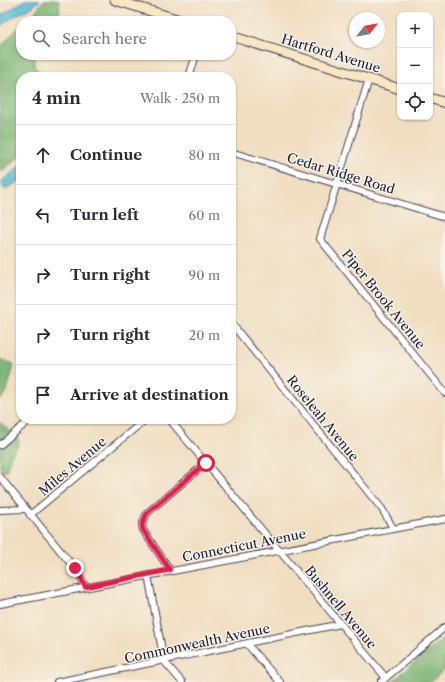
<!DOCTYPE html>
<html lang="en">
<head>
<meta charset="utf-8">
<style>
  :root { --surface:#fff; --page:#f7f7f7; --text:#2b2b33; --muted:#7c7c81; --line:#e1e1e2 }
  body { margin:0; font-family:"Libre Caslon Text",serif; background:var(--page); color:var(--text) }
  .controls { position:absolute; right:12px; top:12px; display:grid; overflow:hidden; border-radius:8px; box-shadow:0 1px 3px #0004 }
  .controls button { width:36px; height:36px; display:grid; place-items:center; padding:0; border:0; border-bottom:1px solid var(--line); background:var(--surface); color:var(--text); font:20px sans-serif }
  .compass { position:absolute; left:349px; top:12px; width:36px; height:36px; border-radius:50%; background:var(--surface); box-shadow:0 1px 3px #0004; rotate:59deg }
  .stop { position:absolute; width:12px; height:12px; margin:-9px; border:3px solid #e11d48; border-radius:50%; background:#fff }
  .stop.end { background:#e11d48; border-color:#fff; box-shadow:0 1px 4px #0008 }
  .list { margin:0; padding:0; list-style:none }
  h2 { display:flex; justify-content:space-between; align-items:center; height:52px; margin:0; padding:0 16px; font-size:17px }
  h2 small { font-size:13px; font-weight:400; color:var(--muted) }
  .list li { display:grid; grid-template-columns:26px 1fr auto; gap:12px; align-items:center; box-sizing:border-box; height:60px; padding:0 16px; border-top:1px solid var(--line) }
  .list b { display:block; font-size:15px; white-space:nowrap }
  .list em { font-size:13px; font-style:normal; color:var(--muted) }
  .icon { flex:none; width:22px; height:22px; fill:none; stroke:currentColor; stroke-width:2; stroke-linecap:round; stroke-linejoin:round }
  .map { position:relative; flex:none; width:445px; height:682px; overflow:hidden }
  .search { position:absolute; background:var(--surface); box-shadow:0 1px 3px #0004; left:16px; top:16px; width:220px; height:44px; display:flex; align-items:center; gap:10px; box-sizing:border-box; padding:0 14px; border-radius:16px; color:var(--muted); font-size:15px }
  .panel { position:absolute; background:var(--surface); box-shadow:0 1px 3px #0004; left:16px; top:72px; width:220px; height:352px; border-radius:16px }
  .map>svg:first-child { display:block }
  .forest { fill:#7eb674; stroke:#506c58 }
  .water { fill:#53b8d1; stroke:#3a6d86 }
  .lines { fill:none; stroke-linecap:round; stroke-linejoin:round }
  .street-casing { stroke:#413e4f; stroke-width:8 }
  .secondary-casing { stroke:#413e4f; stroke-width:11 }
  .street { stroke:#fff; stroke-width:6 }
  .secondary { stroke:#f9e7c3; stroke-width:9 }
  .route { stroke:#e11d48; stroke-width:5 }
  .labels { text-anchor:middle; stroke-width:3; stroke-linejoin:round; paint-order:stroke }
  .street-label { font-size:13px; fill:#22223b; stroke:#f7f3e8 }
</style>
</head>
<body>
<div class="map">
<svg width="445" height="682" viewBox="0 0 445 682">
  <rect width="100%" height="100%" fill="#f7f3e8"/>
  <filter id="ink" filterUnits="userSpaceOnUse"><feTurbulence type="fractalNoise" baseFrequency=".025" numOctaves="2"/><feDisplacementMap in="SourceGraphic" scale="8" xChannelSelector="R" yChannelSelector="G"/><feConvolveMatrix kernelMatrix="1 2 1 2 8 2 1 2 1" color-interpolation-filters="sRGB"/></filter>
  <filter id="wash" filterUnits="userSpaceOnUse"><feTurbulence type="fractalNoise" baseFrequency=".012" numOctaves="4" result="noise"/><feDisplacementMap in="SourceGraphic" scale="16" xChannelSelector="R" yChannelSelector="G"/><feGaussianBlur stdDeviation="0.9" result="paint"/><feColorMatrix in="noise" values="0 0 0 0 0 0 0 0 0 0 0 0 0 0 0 0 0 1.4 0 .05"/><feComposite in="paint" operator="in"/></filter>
  <g filter="url(#wash)">
    <rect width="100%" height="100%" fill="#f1dec0"/>
    <!-- forest -->
    <path class="forest" d="M44 0H59L60 21H26L33 15Z
      M21 25V55H35L34 66 44 77H21V155L0 173V47Z
      M0 359 12 363 14 366 6 393 0 400Z
      M0 422 17 438 19 442 18 446 11 455 6 472 0 468Z
      M445 636V669L431 682H392Z"/>
    <!-- water -->
    <path class="water" d="M25 0H40C33 10 11 15 0 27V16Z
      M21 165V180L5 190 1 182Z"/>
  </g>
  <g filter="url(#ink)">
    <g class="lines">
      <defs>
        <path id="street" d="M189 77 196 55
          M369 79 320 239 445 393
          M231 152 445 217
          M231 323 382 509 393 528
          M169 419 386 678
          M0 445 31 419
          M0 477 80 575 85 587
          M0 510 24 509
          M30 515 146 419
          M170 570 143 530 142 525 147 513 206 463
          M148 575 164 661 182 682
          M0 604 445 519
          M247 644 280 682
          M57 682 341 624
          M381 682 445 627"/>
        <path id="secondary" d="M115 0 183 21
          M231 36 400 89
          M430 98 445 103"/>
      </defs>
      <!-- street casing -->
      <use href="#street" class="street-casing"/>
      <!-- secondary casing -->
      <use href="#secondary" class="secondary-casing"/>
      <!-- street -->
      <use href="#street" class="street"/>
      <!-- secondary -->
      <use href="#secondary" class="secondary"/>
    </g>
  </g>
  <g class="lines" filter="url(#ink)">
    <!-- route -->
    <path class="route" d="M75 568 80 575 85 587 170 570 143 530 142 525 147 513 206 463"/>
  </g>
  <g class="labels">
    <!-- street labels -->
    <g class="street-label">
      <text transform="translate(331 53) rotate(17)" y="5">Hartford Avenue</text>
      <text transform="translate(341 173) rotate(17)" y="5">Cedar Ridge Road</text>
      <text transform="translate(384 299) rotate(51)" y="5">Piper Brook Avenue</text>
      <text transform="translate(323 418) rotate(51)" y="5">Roseleah Avenue</text>
      <text transform="translate(72 466) rotate(-40)" y="5">Miles Avenue</text>
      <text transform="translate(244 545) rotate(-11)" y="5">Connecticut Avenue</text>
      <text transform="translate(341 607) rotate(50)" y="5">Bushnell Avenue</text>
      <text transform="translate(197 643) rotate(-12)" y="5">Commonwealth Avenue</text>
    </g>
  </g>
</svg>
<div class="controls">
<button>+</button>
<button>−</button>
<button><svg class="icon" aria-label="locate" viewBox="0 0 24 24"><circle cx="12" cy="12" r="6"/><path d="M12 2v4M12 18v4M2 12h4M18 12h4"/></svg></button>
</div>
<svg class="compass" viewBox="-18 -18 36 36"><path d="M0-13l5 13h-10z" fill="#e53935"/><path d="M0 13l5-13h-10z" fill="#7c7c81"/></svg>
<div class="stop" style="left:206px;top:463px"></div>
<div class="stop end" style="left:75px;top:568px"></div>
<div class="search"><svg class="icon" aria-label="search" viewBox="0 0 24 24"><circle cx="10" cy="10" r="6"/><path d="M15 15l6 6"/></svg>Search here</div>
<section class="panel">
<h2>4 min<small>Walk · 250 m</small></h2>
<ul class="list">
<li><svg class="icon" aria-label="ahead" viewBox="0 0 24 24"><path d="M12 20V5M6 11l6-6 6 6"/></svg><div><b>Continue</b></div><em>80 m</em></li>
<li><svg class="icon" aria-label="left" viewBox="0 0 24 24"><path d="M17 20v-9H6M10 6l-5 5 5 5"/></svg><div><b>Turn left</b></div><em>60 m</em></li>
<li><svg class="icon" aria-label="right" viewBox="0 0 24 24"><path d="M7 20v-9h11M14 6l5 5-5 5"/></svg><div><b>Turn right</b></div><em>90 m</em></li>
<li><svg class="icon" aria-label="right" viewBox="0 0 24 24"><path d="M7 20v-9h11M14 6l5 5-5 5"/></svg><div><b>Turn right</b></div><em>20 m</em></li>
<li><svg class="icon" aria-label="arrive" viewBox="0 0 24 24"><path d="M6 21V4h12l-3 4 3 4H6"/></svg><div><b>Arrive at destination</b></div></li>
</ul>
</section>
</div>
</body>
</html>
